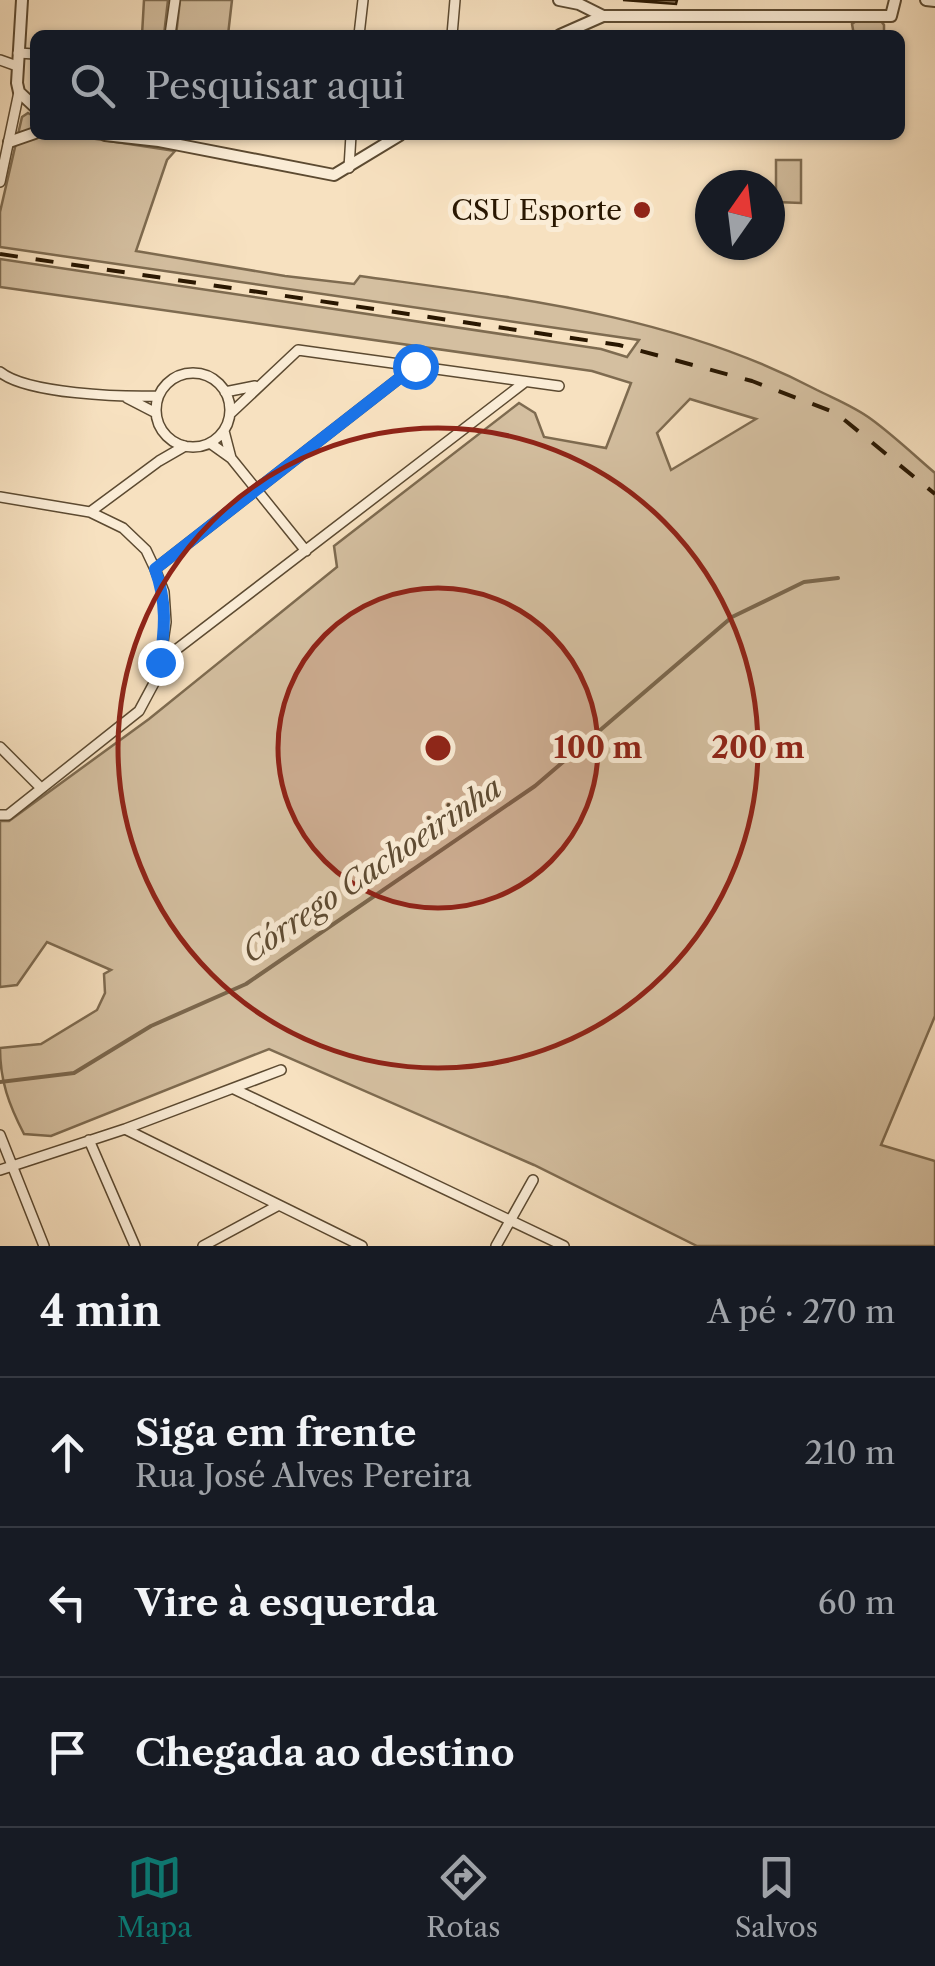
<!DOCTYPE html>
<html lang="pt">
<head>
<meta charset="utf-8">
<style>
  :root { --surface:#171b24; --page:#242831; --text:#f1f3f6; --muted:#9ea1a6; --line:#363941; --accent:#0f766e }
  body { margin:0; font-family:"Libre Caslon Text",serif; background:var(--page); color:var(--text) }
  .compass { position:absolute; left:695px; top:170px; width:90px; height:90px; border-radius:50%; background:var(--surface); box-shadow:0 2px 8px #0004; rotate:14deg }
  .stop { position:absolute; width:30px; height:30px; margin:-22px; border:8px solid #1a73e8; border-radius:50%; background:#fff }
  .stop.end { background:#1a73e8; border-color:#fff; box-shadow:0 2px 10px #0008 }
  .list { margin:0; padding:0; list-style:none }
  h2 { display:flex; justify-content:space-between; align-items:center; height:130px; margin:0; padding:0 40px; font-size:42px }
  h2 small { font-size:32px; font-weight:400; color:var(--muted) }
  .list li { display:grid; grid-template-columns:65px 1fr auto; gap:30px; align-items:center; box-sizing:border-box; height:150px; padding:0 40px; border-top:2px solid var(--line) }
  .list b { display:block; font-size:38px; white-space:nowrap }
  .list p { margin:0; font-size:32px; white-space:nowrap; color:var(--muted) }
  .list em { font-size:32px; font-style:normal; color:var(--muted) }
  .icon { flex:none; width:55px; height:55px; fill:none; stroke:currentColor; stroke-width:2; stroke-linecap:round; stroke-linejoin:round }
  .map { position:relative; flex:none; width:935px; height:1246px; overflow:hidden }
  .search { position:absolute; background:var(--surface); box-shadow:0 2px 8px #0004; left:30px; right:30px; top:30px; height:110px; display:flex; align-items:center; gap:25px; box-sizing:border-box; padding:0 35px; border-radius:15px; color:var(--muted); font-size:38px }
  .sheet { height:580px; background:var(--surface) }
  nav { display:flex; justify-content:space-around; align-items:center; box-sizing:border-box; height:140px; border-top:2px solid var(--line); background:var(--surface); font-size:28px; color:var(--muted) }
  nav a { display:grid; justify-items:center; gap:5px }
  nav .on { color:var(--accent) }
  .map>svg:first-child { display:block }
  .green { fill:#d4bfa0; stroke:#7e6b50; stroke-width:2.5; fill-rule:evenodd }
  .lines { fill:none; stroke-linecap:round; stroke-linejoin:round }
  .stream { stroke:#7b674d; stroke-width:4 }
  .building { fill:#948064; stroke:#291701; stroke-width:2.5 }
  .minor-casing { stroke:#5c4a31; stroke-width:12 }
  .tertiary-casing { stroke:#5c4a31; stroke-width:14 }
  .minor { stroke:#faecd6; stroke-width:9 }
  .tertiary { stroke:#faecd6; stroke-width:10 }
  .rail { stroke:#291701; stroke-width:4; stroke-dasharray:18 18; stroke-linecap:butt }
  .route { stroke:#1a73e8; stroke-width:12 }
  .ring { fill:none; stroke:#8f2418; stroke-width:5 }
  .poi-dot { fill:#8f2418; stroke:#faecd6; stroke-width:4 }
  .labels { text-anchor:middle; stroke-width:10; stroke-linejoin:round; paint-order:stroke }
  .poi-label { font-size:28px; fill:#291701; stroke:#faecd6; text-anchor:end }
  .water-label { font-size:30px; font-style:italic; fill:#5f4c33; stroke:#faecd6 }
  .centre { fill:#8f2418; stroke:#faecd6; stroke-width:5 }
  .ring-label { font-size:30px; text-anchor:middle; font-weight:bold; fill:#8f2418; stroke:#faecd6; stroke-width:10; stroke-linejoin:round; paint-order:stroke }
</style>
</head>
<body>
<div class="map">
<svg width="935" height="1246" viewBox="0 0 935 1246">
  <rect width="100%" height="100%" fill="#f7e1c0"/>
  <filter id="stains"><feTurbulence type="fractalNoise" baseFrequency=".002" numOctaves="4"/><feColorMatrix values="0 0 0 0 .2 0 0 0 0 .09 0 0 0 0 .02 0 0 0 .5 -.17"/></filter>
  <radialGradient id="worn" r=".72"><stop offset=".6" stop-color="#630" stop-opacity="0"/><stop offset="1" stop-color="#630" stop-opacity=".3"/></radialGradient>
  <!-- green -->
  <path class="green" d="M144 0H168L164 35H142Z
    M180 0H232L228 35H176Z
    M856 21H881L884 25V35H854L852 24Z
    M28 113 35 117V135H70L175 151 167 160 136 251 285 276 354 284 360 276C517 298 675 315 817 390 835 399 855 407 871 419 893 435 914 455 935 473V1016L881 1145 935 1161V1246H697L534 1165 269 1049 51 1136 24 1134C9 1105 0 1081 0 1048L41 1044 97 1010 105 993 104 974 111 970 47 942 17 985 0 987V821H9L149 719 337 567 334 546 519 403 535 413 544 437 606 448 631 383 592 371 0 287V259L601 349 627 357 639 340 0 247V212L22 117ZM690 399 756 419 671 470 657 433Z
    M776 160H801V203L776 202Z"/>
  <g class="lines">
    <!-- stream -->
    <path class="stream" d="M0 1082 74 1073 151 1026 246 984 535 786 732 617 804 582 838 578"/>
  </g>
  <!-- building -->
  <path class="building" d="M623 0H677L676 4Z
    M753 135H814V137H753Z"/>
  <g class="lines">
    <defs>
      <path id="minor" d="M170 35 175 0
        M359 35 363 0
        M452 35 455 0
        M18 53 35 54
        M0 60 17 66
        M349 168 351 135
        M0 182 19 92
        M0 372C27 394 122 397 158 396
        M156 410a37 37 0 1 1 74 0a37 37 0 1 1-74 0Z
        M225 392 255 386
        M127 398 156 413
        M230 414 298 350 559 386
        M224 431 231 458
        M210 443 231 458 306 551
        M0 497 90 512 159 461 185 446
        M155 569 415 366
        M160 662 525 382
        M0 747 41 788
        M0 815H8L139 711 154 683 160 662 166 622 164 592 155 569 146 550 123 528 90 512
        M234 1089 564 1246
        M125 1129 362 1246
        M0 1135 44 1246
        M89 1140 135 1246
        M0 1170 125 1129 281 1070
        M203 1246 279 1205
        M496 1246 533 1180"/>
      <path id="tertiary" d="M22 0 17 83 19 92 35 107
        M559 0 579 4 603 16
        M926 0 935 1
        M560 35 603 16H891L895 0
        M105 135 159 141 334 175 400 135
        M9 142 35 133"/>
    </defs>
    <!-- minor casing -->
    <use href="#minor" class="minor-casing"/>
    <!-- tertiary casing -->
    <use href="#tertiary" class="tertiary-casing"/>
    <!-- minor -->
    <use href="#minor" class="minor"/>
    <!-- tertiary -->
    <use href="#tertiary" class="tertiary"/>
    <!-- rail -->
    <path class="rail" d="M0 254 619 345 752 381 836 413 935 494"/>
  </g>
  <g class="lines">
    <!-- route -->
    <path class="route" d="M160 662C165 628 167 602 155 569L415 366"/>
  </g>
  <!-- distance rings -->
  <circle cx="438" cy="748" r="160" fill="#8f2418" fill-opacity=".12"/>
  <g class="ring">
    <circle cx="438" cy="748" r="160"/>
    <circle cx="438" cy="748" r="320"/>
  </g>
  <!-- markers -->
  <circle class="poi-dot" cx="642" cy="210" r="10"/>
  <g class="labels">
    <!-- poi labels -->
    <g class="poi-label">
      <text x="622" y="220">CSU Esporte</text>
    </g>
    <!-- water labels -->
    <g class="water-label">
      <text transform="translate(372 870) rotate(-34)" y="10">Córrego Cachoeirinha</text>
    </g>
  </g>
  <circle cx="438" cy="748" r="15" class="centre"/>
  <g class="ring-label">
    <text x="598" y="758">100 m</text>
    <text x="758" y="758">200 m</text>
  </g>
  <rect width="100%" height="100%" filter="url(#stains)"/>
  <rect width="100%" height="100%" fill="url(#worn)"/>
</svg>
<svg class="compass" viewBox="-18 -18 36 36"><path d="M0-13l5 13h-10z" fill="#e53935"/><path d="M0 13l5-13h-10z" fill="#9ea1a6"/></svg>
<div class="stop" style="left:415px;top:366px"></div>
<div class="stop end" style="left:160px;top:662px"></div>
<div class="search"><svg class="icon" aria-label="search" viewBox="0 0 24 24"><circle cx="10" cy="10" r="6"/><path d="M15 15l6 6"/></svg>Pesquisar aqui</div>
</div>
<section class="sheet">
<h2>4 min<small>A pé · 270 m</small></h2>
<ul class="list">
<li><svg class="icon" aria-label="ahead" viewBox="0 0 24 24"><path d="M12 20V5M6 11l6-6 6 6"/></svg><div><b>Siga em frente</b><p>Rua José Alves Pereira</p></div><em>210 m</em></li>
<li><svg class="icon" aria-label="left" viewBox="0 0 24 24"><path d="M17 20v-9H6M10 6l-5 5 5 5"/></svg><div><b>Vire à esquerda</b></div><em>60 m</em></li>
<li><svg class="icon" aria-label="arrive" viewBox="0 0 24 24"><path d="M6 21V4h12l-3 4 3 4H6"/></svg><div><b>Chegada ao destino</b></div></li>
</ul>
</section>
<nav>
<a class="on"><svg class="icon" aria-label="map" viewBox="0 0 24 24"><path d="M3 6l6-2 6 2 6-2v14l-6 2-6-2-6 2zM9 4v14M15 6v14"/></svg>Mapa</a>
<a><svg class="icon" aria-label="directions" viewBox="0 0 24 24"><path d="M12 3l9 9-9 9-9-9zM9 14v-3h6M13 9l2 2-2 2"/></svg>Rotas</a>
<a><svg class="icon" aria-label="saved" viewBox="0 0 24 24"><path d="M7 4h10v16l-5-4-5 4z"/></svg>Salvos</a>
</nav>
</body>
</html>
